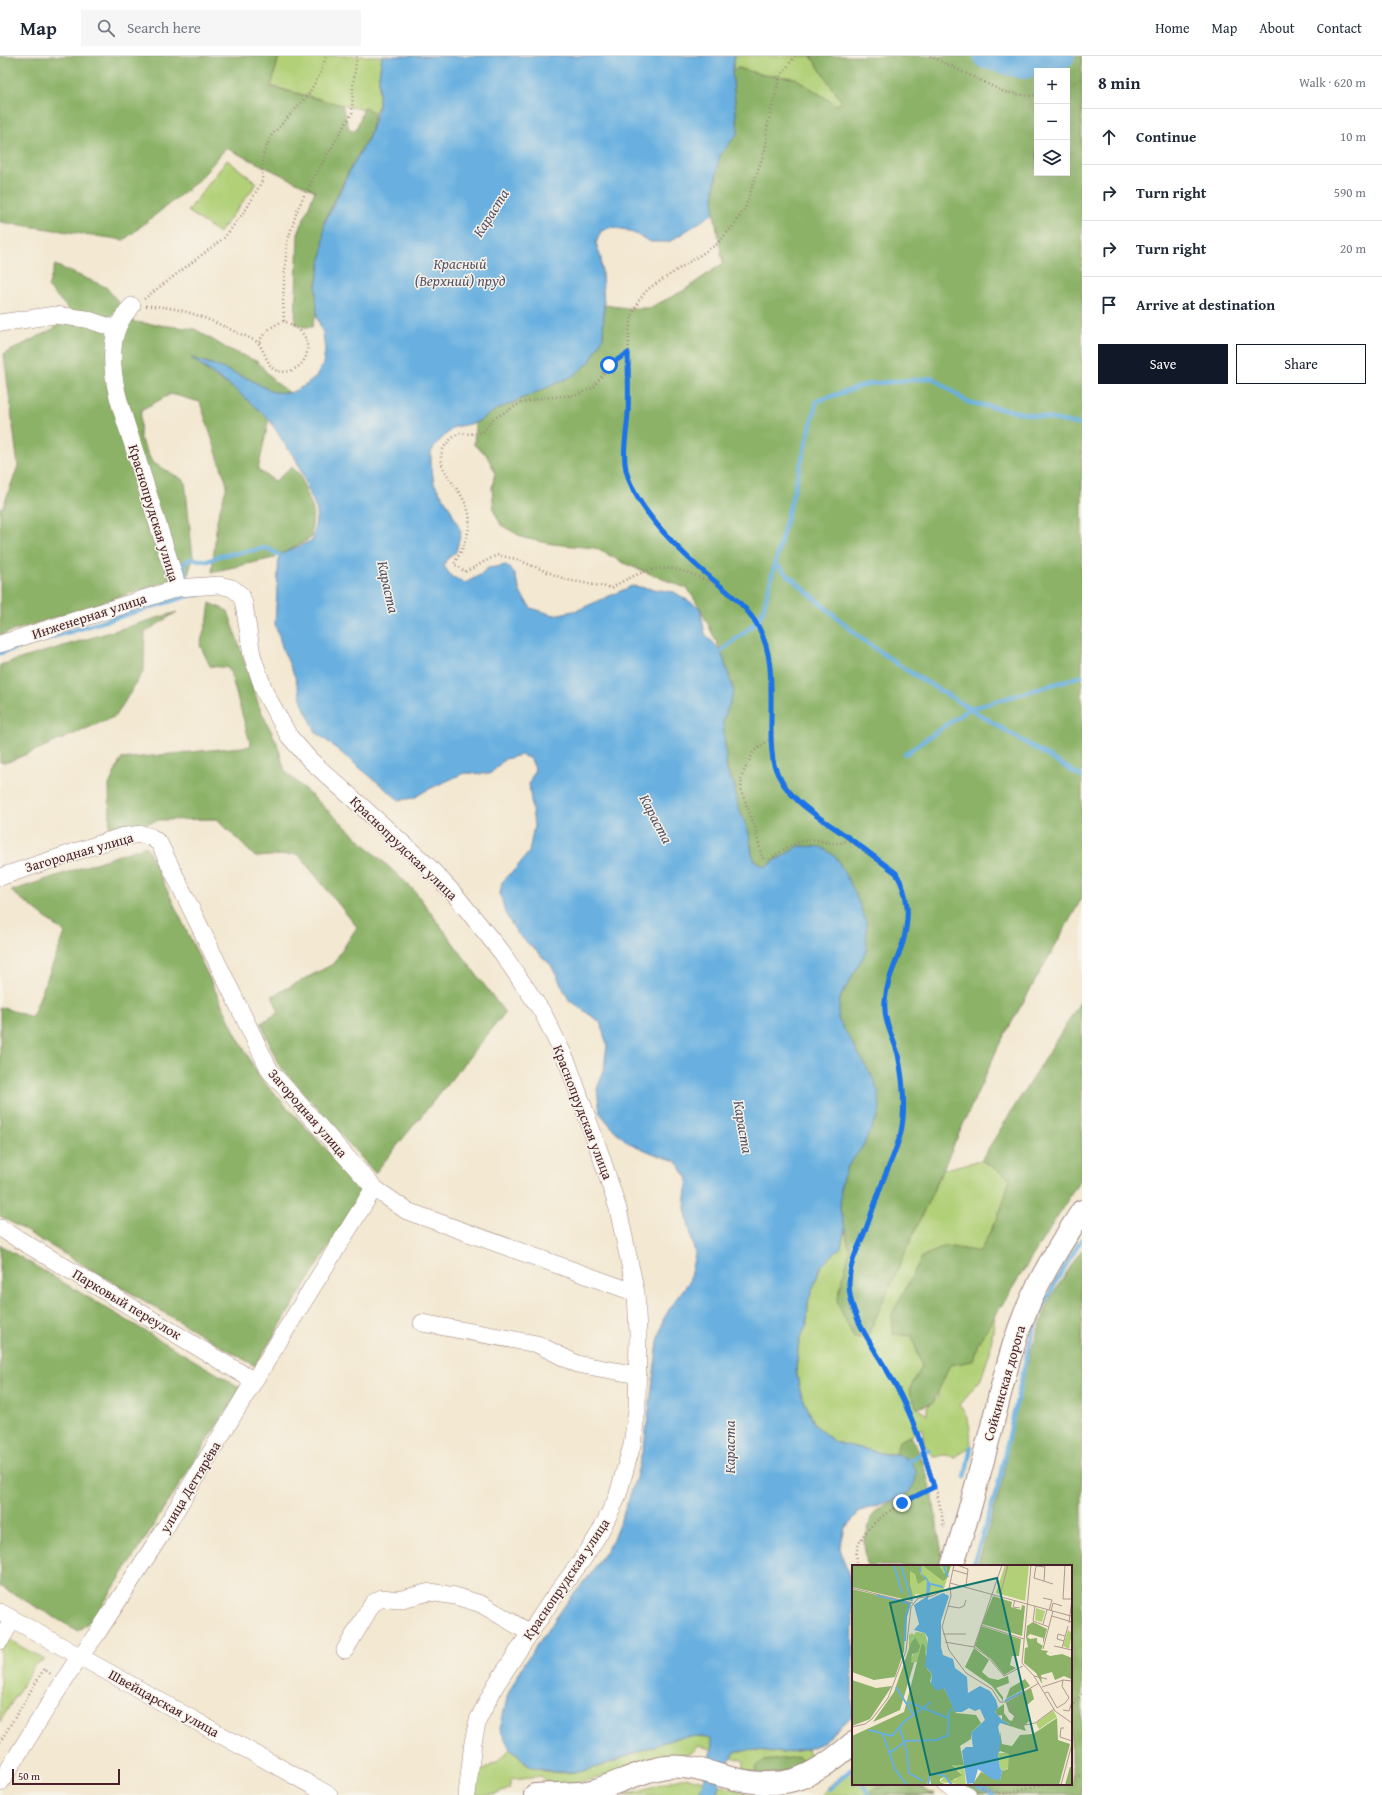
<!DOCTYPE html>
<html lang="en">
<head>
<meta charset="utf-8">
<style>
  :root { --surface:#fff; --page:#f6f6f7; --text:#1f2937; --muted:#747a83; --line:#e0e1e3; --accent:#111827 }
  body { margin:0; font-family:"Gentium Book Plus",serif; background:var(--page); color:var(--text) }
  .controls { position:absolute; right:12px; top:12px; display:grid; overflow:hidden; border-radius:0px; box-shadow:0 4px 16px #0002 }
  .controls button { width:36px; height:36px; display:grid; place-items:center; padding:0; border:0; border-bottom:1px solid var(--line); background:var(--surface); color:var(--text); font:20px sans-serif }
  .scale { position:absolute; left:12px; bottom:10px; width:108px; box-sizing:border-box; padding-left:4px; border:2px solid #4a1f2b; border-top:0; font-size:11px; line-height:14px; white-space:nowrap; color:#4a1f2b; -webkit-text-stroke:3px #f7f3e8; paint-order:stroke }
  .stop { position:absolute; width:12px; height:12px; margin:-9px; border:3px solid #1a73e8; border-radius:50%; background:#fff }
  .stop.end { background:#1a73e8; border-color:#fff; box-shadow:0 1px 4px #0008 }
  .list { margin:0; padding:0; list-style:none }
  h2 { display:flex; justify-content:space-between; align-items:center; height:52px; margin:0; padding:0 16px; font-size:17px }
  h2 small { font-size:13px; font-weight:400; color:var(--muted) }
  .list li { display:grid; grid-template-columns:26px 1fr auto; gap:12px; align-items:center; box-sizing:border-box; height:56px; padding:0 16px; border-top:1px solid var(--line) }
  .list b { display:block; font-size:15px; white-space:nowrap }
  .list em { font-size:13px; font-style:normal; color:var(--muted) }
  .actions { display:flex; gap:8px; padding:12px 16px }
  .actions a { flex:1; padding:9px 0; border:1px solid var(--accent); border-radius:0px; text-align:center; font-size:14px; color:var(--accent) }
  .actions .main { background:var(--accent); color:#fff }
  .icon { flex:none; width:22px; height:22px; fill:none; stroke:currentColor; stroke-width:2; stroke-linecap:round; stroke-linejoin:round }
  .map { position:relative; flex:none; width:1082px; height:1739px; overflow:hidden }
  header { display:flex; align-items:center; gap:24px; box-sizing:border-box; height:56px; padding:0 20px; background:var(--surface); border-bottom:1px solid var(--line) }
  header strong { font-size:19px }
  nav { display:flex; gap:22px; margin-inline-start:auto; font-size:14px }
  .search { width:280px; height:36px; background:var(--page); display:flex; align-items:center; gap:10px; box-sizing:border-box; padding:0 14px; border-radius:0px; color:var(--muted); font-size:15px }
  main { display:flex }
  aside { flex:1; background:var(--surface) }
  .map>svg:first-child { display:block }
  .green { fill:#b1d077; stroke:#7e7851 }
  .forest { fill:#8cb268; stroke:#6b684a; fill-rule:evenodd }
  .water { fill:#69b0e0; stroke:#5a6886 }
  .lines { fill:none; stroke-linecap:round; stroke-linejoin:round }
  .stream { stroke:#69b0e0; stroke-width:4.5 }
  .river { stroke:#69b0e0; stroke-width:26 }
  .minor-casing { stroke:#9e847e; stroke-width:18 }
  .major-casing { stroke:#9e847e; stroke-width:24 }
  .path { stroke:#9e847e; stroke-width:2.5; stroke-dasharray:1 3; stroke-linecap:butt }
  .minor { stroke:#fff; stroke-width:17 }
  .major { stroke:#fff; stroke-width:22 }
  .route { stroke:#1a73e8; stroke-width:5 }
  .labels { text-anchor:middle; stroke-width:3; stroke-linejoin:round; paint-order:stroke }
  .street-label { font-size:14px; fill:#4a1f2b; stroke:#f7f3e8 }
  .water-label { font-size:15px; font-style:italic; fill:#55526a; stroke:#f7f3e8 }
  .inset-river { fill:none; stroke:#69b0e0; stroke-width:2 }
  .inset-road { fill:none; stroke:#af988f; stroke-width:1 }
  .view { fill:#0f766e; fill-opacity:0.15; stroke:#0f766e; stroke-width:2 }
  .inset-edge { fill:none; stroke:#4a1f2b; stroke-width:2 }
</style>
</head>
<body>
<header>
<strong>Map</strong>
<div class="search"><svg class="icon" aria-label="search" viewBox="0 0 24 24"><circle cx="10" cy="10" r="6"/><path d="M15 15l6 6"/></svg>Search here</div>
<nav><a>Home</a><a>Map</a><a>About</a><a>Contact</a></nav>
</header>
<main>
<div class="map">
<svg width="1082" height="1739" viewBox="0 0 1082 1739">
  <rect width="100%" height="100%" fill="#f7f3e8"/>
  <filter id="ink" filterUnits="userSpaceOnUse"><feTurbulence type="fractalNoise" baseFrequency=".025" numOctaves="2"/><feDisplacementMap in="SourceGraphic" scale="8" xChannelSelector="R" yChannelSelector="G"/><feConvolveMatrix kernelMatrix="1 2 1 2 8 2 1 2 1" color-interpolation-filters="sRGB"/></filter>
  <filter id="wash" filterUnits="userSpaceOnUse"><feTurbulence type="fractalNoise" baseFrequency=".012" numOctaves="4" result="noise"/><feDisplacementMap in="SourceGraphic" scale="16" xChannelSelector="R" yChannelSelector="G"/><feGaussianBlur stdDeviation="0.9" result="paint"/><feColorMatrix in="noise" values="0 0 0 0 0 0 0 0 0 0 0 0 0 0 0 0 0 1.4 0 .05"/><feComposite in="paint" operator="in"/></filter>
  <g filter="url(#wash)">
    <rect width="100%" height="100%" fill="#f3e8d2"/>
    <!-- green -->
    <path class="green" d="M279 0H382L379 20V49L375 56 341 49 271 30Z
      M735 0H811L842 46 836 49 795 22 764 19 738 12 732 16Z
      M227 104 257 127 219 177 188 155Z
      M981 1104 1011 1122 1001 1154 980 1196 946 1190 893 1278 912 1280 922 1311 909 1334 917 1352 927 1359V1351L938 1342 936 1308 997 1246 990 1296 981 1323 959 1349C971 1363 970 1373 971 1391L955 1401 945 1399 933 1400 924 1387 922 1372 911 1380 899 1385 896 1398H886L834 1386 815 1369 800 1335 796 1314 799 1284 807 1269 808 1246 821 1210 841 1191 845 1173 867 1281 942 1114Z
      M0 1579 45 1604 35 1608 0 1666Z
      M687 1680H698L710 1683 713 1693 699 1690 691 1697 648 1704 598 1722 572 1727 551 1728 541 1720 511 1723 509 1733 494 1739H476L475 1718 498 1706 510 1693C517 1699 525 1708 534 1712 586 1731 637 1689 687 1680Z
      M808 1693 812 1706 778 1718 744 1715V1705L732 1701 736 1695 758 1694 782 1697Z
      M853 1711V1728H913L935 1739H822L827 1731Z
      M688 1721 738 1734 750 1739H624L681 1722Z"/>
    <!-- forest -->
    <path class="forest" d="M0 0H279L271 31 342 49 349 73 356 74 364 52 375 56 369 80 351 111 324 166V191L316 229 317 256 312 271H303L295 267 298 178 315 135 226 92 199 124 124 184 0 166Z
      M811 0H1082V842L999 989 867 1281 854 1282 837 1246 850 1193 840 1154 841 1127 848 1110 863 1090 880 1055 850 986 838 963 840 942 867 894 779 802 765 811 755 805 752 798 749 777 738 750 734 728 727 716 723 665 734 636 721 595 700 552 688 533 628 509 595 492 552 488 524 482 501 469 494 455 492 432 495 416 486 398 474 389 475 367 496 354 573 320 603 281 604 249 627 252H649L683 235 723 207 714 157V132L720 99 738 77 732 16 738 12 764 19 795 22 836 49 842 46ZM1037 15H1067V117H1037Z
      M55 209 106 231 134 266 195 273 226 292 258 306 274 325 290 337 273 336 249 323 214 309 192 302 214 320 236 334 269 363 258 414 275 425 292 411 300 419 313 454 311 482 274 502 212 516 217 464 227 429 200 346 171 338 141 354 140 382 152 406 185 425 193 502 188 519 0 579V452L3 451 18 410 4 298 53 273 72 257 48 231Z
      M210 547 228 555 260 653 277 687 285 715 414 834 505 957 375 1117 278 1008 261 967 279 956 272 940 333 908 357 871 298 798 255 801 217 763 159 764 110 777 109 729 121 703 251 690 229 612 210 610 200 589 208 561Z
      M177 556 145 576 144 614 116 660 8 706H0V609Z
      M146 790 237 980 260 1022 364 1134 255 1310 0 1160V951L32 961 65 877 11 835Z
      M1082 943V1121L978 1287 973 1305 950 1309 933 1347 917 1352 909 1334 922 1311 912 1280 893 1278 892 1258 922 1201 946 1190 980 1196 1001 1154 1010 1122 981 1104Z
      M0 1189 241 1332 95 1561 78 1575 0 1530Z
      M1082 1193V1739H981L959 1728H1071V1510H977L1001 1430 1019 1334 1031 1294 1050 1242Z
      M911 1380 922 1402 932 1438 942 1498 938 1510H867L864 1487 871 1462 878 1453 909 1436 910 1404 896 1398 899 1385Z
      M797 1701 804 1705 805 1711 758 1720 756 1711 763 1705Z
      M885 1728H913L935 1739H864Z"/>
    <!-- water -->
    <path class="water" d="M382 0H735L732 16 738 77 720 99 714 132V157L669 186H651L627 174 612 171 601 175 596 187 601 202 604 249 603 281 590 306 573 320 496 354 475 367 454 371 435 389 431 397V408L434 427 450 452 461 476 456 496 446 504 444 510 451 520 465 527 480 519 488 512 507 509 514 516 521 538 531 552 554 559 578 554 632 530 674 536 700 552 705 578 721 595 734 636 723 665 727 716 734 728 738 750 749 777 752 798 755 805 765 811 799 790 821 791 836 801 854 835 866 865 867 894 840 942 838 963 874 1024 879 1038 880 1055 863 1090 848 1110 841 1127 840 1154 845 1173 841 1191 821 1210 808 1246 807 1269 799 1284 796 1314 800 1335 815 1369 834 1386 885 1398H896L910 1404 916 1416 915 1426 909 1436 897 1443 860 1455 845 1472 840 1492 853 1534 852 1660 823 1687 808 1693 782 1697 758 1694 736 1695 724 1714 716 1739H698L704 1725 711 1694 713 1693 710 1683 698 1680 675 1682 598 1711 579 1716H555L534 1712 528 1708 510 1693 500 1673 508 1638 525 1606 568 1545 590 1519 613 1483 626 1451 637 1418 645 1383 658 1286 663 1264 673 1247 689 1226 695 1198 685 1152 688 1123 676 1105 657 1099 629 1087 614 1074 600 1057 597 1033 604 1014 607 989 600 966 569 944 551 909 517 877 505 857 500 837 502 826 517 811 529 796 534 770 529 727 535 713 531 703 521 699 505 703 490 718 464 717 425 735 414 742 399 744 316 676 303 649 295 621 283 594 275 568 279 499 313 484 317 455 297 405 284 387 269 363 236 334 191 302 214 309 249 323 273 336 290 337 306 329 316 321 323 308 325 294 323 277 317 261 316 231 323 192 324 168 351 112 369 81 379 49V20Z"/>
    <g class="lines">
      <!-- stream -->
      <path class="stream" d="M774 507 863 584 905 613 1082 721
        M186 521 183 508 190 503 208 505 219 500 267 492 279 499
        M721 595 751 571 762 558 817 345 868 328 933 322 967 346 1082 369
        M0 597 191 539H199
        M905 698 969 653 1082 620
        M910 1404 928 1394
        M965 1421 971 1391
        M973 1510 998 1430 1030 1285 1040 1256 1056 1225 1082 1183
        M863 1728 869 1739
        M978 1731 993 1739
        M829 1733 853 1712"/>
      <!-- river -->
      <path class="river" d="M986 0 1023 10 1054 4 1062 0"/>
    </g>
  </g>
  <g filter="url(#ink)">
    <g class="lines">
      <defs>
        <path id="minor" d="M132 250C120 262 114 276 113 293 110 329 126 365 136 399 150 443 164 488 178 532L219 529 232 532 241 539 244 548 252 599 265 637 289 680 310 704 428 810 456 840 502 897 543 957 568 1008 601 1100 618 1153 636 1237 638 1277 637 1353 632 1389 617 1442 600 1476 583 1503 551 1545 495 1630 478 1664 473 1686 467 1739
          M0 267 55 259 86 263 116 273
          M0 588 178 532
          M0 821 120 781 141 778 151 781 159 787 163 795 270 1015 374 1132 407 1155 636 1237
          M0 1172 254 1325
          M422 1267 537 1288 577 1308 638 1319
          M0 1556 329 1739
          M0 1585 13 1563
          M345 1594 373 1547 382 1542 398 1544 430 1536 455 1540 481 1548 530 1577
          M0 1727 73 1610 96 1579 162 1477 254 1325 374 1132
          M945 1728 968 1739"/>
        <path id="major" d="M952 1510C969 1460 982 1409 995 1358 1002 1329 1009 1300 1019 1273 1034 1230 1058 1192 1082 1155
          M535 1739C554 1737 574 1739 592 1735 617 1728 641 1714 667 1711 686 1709 705 1715 723 1720 781 1736 808 1726 853 1687"/>
      </defs>
      <!-- minor casing -->
      <use href="#minor" class="minor-casing"/>
      <!-- major casing -->
      <use href="#major" class="major-casing"/>
      <!-- path -->
      <path class="path" d="M795 0 780 21 767 71 766 91 745 152 734 169 717 188 648 233 639 244 633 257 629 275 628 358 625 399 626 413 631 428 642 448 662 473 697 510 743 550 758 570 768 595 772 632V695L774 709 781 722 801 748 895 817C908 839 911 862 903 887 896 907 885 925 885 946 884 965 892 980 897 997 904 1020 905 1053 900 1076 897 1092 890 1107 884 1122 877 1140 871 1159 864 1178 858 1193 849 1210 849 1227 848 1262 880 1299 895 1328 917 1371 937 1424 944 1472
        M930 0 1004 36 1029 40 1037 39
        M1067 31 1082 22
        M144 243 224 182 247 152 262 125 263 99 271 80 308 39 321 16 326 0
        M146 250C180 250 206 262 236 276 242 279 252 282 258 287 263 291 268 311 275 314 289 320 305 310 307 296 309 278 297 271 284 265 273 269 263 276 259 287
        M284 265 283 242 287 187 297 155 307 133 352 57 353 30 357 0
        M628 297 609 309 594 331 577 339 542 342 521 347 493 363 483 376 470 378 459 377C416 406 463 426 469 458 472 475 462 494 454 508L465 516 497 499 516 503 567 524 612 532C629 520 657 508 678 514 692 517 705 524 718 529
        M772 682 754 695 742 719 741 735 755 771 762 802 769 804C783 794 797 783 814 784 832 786 832 790 851 784
        M857 1510C857 1505 856 1499 857 1494 864 1463 908 1444 934 1431
        M1071 1651 1082 1638
        M0 1686 44 1613 51 1618
        M1071 1722 1082 1719
        M981 1731 1003 1738 1044 1728"/>
      <!-- minor -->
      <use href="#minor" class="minor"/>
      <!-- major -->
      <use href="#major" class="major"/>
    </g>
  </g>
  <g class="lines" filter="url(#ink)">
    <!-- route -->
    <path class="route" d="M609 309 628 297C628 317 629 337 628 357 627 376 622 395 626 414 634 449 671 486 697 510 718 529 745 546 759 572 773 599 771 629 771 658 771 675 770 693 774 709 785 745 825 764 852 784 867 795 881 806 896 817 909 839 910 860 903 886 897 906 887 922 885 945 883 965 893 980 898 998 903 1023 906 1052 901 1076 897 1093 890 1107 884 1122 877 1141 871 1159 864 1178 857 1193 849 1210 849 1227 848 1260 878 1297 893 1325 899 1335 904 1346 909 1357 920 1381 926 1406 934 1431L902 1447"/>
  </g>
  <g class="labels">
    <!-- street labels -->
    <g class="street-label">
      <text transform="translate(154 457) rotate(73)" y="5">Краснопрудская улица</text>
      <text transform="translate(89 560) rotate(-18)" y="5">Инженерная улица</text>
      <text transform="translate(404 792) rotate(44)" y="5">Краснопрудская улица</text>
      <text transform="translate(79 796) rotate(-16)" y="5">Загородная улица</text>
      <text transform="translate(583 1056) rotate(69)" y="5">Краснопрудская улица</text>
      <text transform="translate(308 1057) rotate(49)" y="5">Загородная улица</text>
      <text transform="translate(127 1248) rotate(31)" y="5">Парковый переулок</text>
      <text transform="translate(1004 1327) rotate(-74)" y="5">Сойкинская дорога</text>
      <text transform="translate(190 1431) rotate(-59)" y="5">улица Дегтярёва</text>
      <text transform="translate(566 1523) rotate(-56)" y="5">Краснопрудская улица</text>
      <text transform="translate(164 1647) rotate(29)" y="5">Швейцарская улица</text>
    </g>
    <!-- water labels -->
    <g class="water-label">
      <text transform="translate(491 157) rotate(-58)" y="5">Караста</text>
      <text x="460" y="213">Красный<tspan x="460" dy="17">(Верхний) пруд</tspan></text>
      <text transform="translate(388 531) rotate(77)" y="5">Караста</text>
      <text transform="translate(656 763) rotate(62)" y="5">Караста</text>
      <text transform="translate(743 1071) rotate(80)" y="5">Караста</text>
      <text transform="translate(730 1391) rotate(-90)" y="5">Караста</text>
    </g>
  </g>
  <!-- overview -->
  <g transform="translate(852 1509)">
    <rect width="220" height="220" fill="#f3e8d2"/>
    <path d="M0 0H99L92 24 77 31 64 29 59 36 0 22ZM153 0H177L173 36 144 28ZM184 43 193 46 190 57 183 55ZM216 65 220 68 217 84 211 81ZM64 67 73 68 76 80 74 88 70 78 66 96 62 98 59 97V94L65 79 62 72 57 85V70L60 68 62 70ZM201 145 205 152 187 164 184 158ZM157 188V203L150 206 148 203 146 188ZM100 200H112L114 220 88 217 92 212 103 215 109 208Z" fill="#b1d077"/>
    <path d="M0 0H69L68 9 74 14 66 19 63 9 58 6V19L61 31 56 35 0 22ZM70 0H87L92 9 95 5 94 0H99L95 13 91 16ZM0 24 58 38 54 49 52 86 43 112 22 115 0 107ZM141 31 160 37 159 42 169 45 170 40 173 41 170 71 130 59ZM181 57 195 64 191 79V73L178 69 175 72 178 74 185 73V77L191 81 189 85 196 86 194 89 198 91 210 89 220 93 219 114 212 111 203 115 200 107 189 110 190 119 184 108 172 98 173 83 176 82 174 72 175 61ZM129 61 169 74 167 91H160L158 100 164 103 152 110 139 94 123 81ZM63 72 68 81 66 87 60 89 59 97 62 98 48 145 21 157 42 127 59 78ZM70 78 73 81 75 104 80 109 78 117 92 123 104 148 124 150 129 158 119 168V174L108 181 112 200H100L110 210 99 216 92 212 88 214V217L95 220H79L78 213 74 220H0V171L52 147ZM122 83 137 95 130 107 137 113 146 115 156 111 157 118 144 123 151 132V136L140 121 113 102ZM173 114 178 121 154 134 158 123ZM0 115 24 123 40 121 18 154 0 161ZM179 123 182 134 174 141 177 156 172 161 174 166 148 158 158 159 150 155V150L145 151 143 145 152 139V148L157 155 160 156 162 151 157 147 154 138ZM205 153 206 175 218 179 207 220H120L129 207 148 215 150 206 156 204 157 189 148 186 146 188 148 166 150 179 160 181 168 170 181 169ZM218 202H220V220H213Z" fill="#8cb268"/>
    <path d="M70 0 69 8 74 12 79 19 76 35 91 28 97 31 89 56V82L91 90 101 94 103 103 115 112 116 128 128 121 138 126 144 135 146 142 143 147 150 155 159 160 148 158 146 162 149 176 146 189 148 203 150 206 148 215 140 214 126 204 122 218 115 219 110 186 114 182H121L119 168 133 155 128 144 123 146 117 143 110 147H103L92 123 85 126 79 119 80 109 73 101 76 73 73 68 62 65 67 59 62 40 74 32 75 16 67 6Z" fill="#69b0e0"/>
    <path class="inset-river" d="M42 0 50 28M49 0 60 36M94 0 92 2 96 12M79 19 91 22M24 30 48 36M49 36 58 39 54 52 53 76M44 122 61 149M153 136 170 127M56 137 96 153M48 163 55 186 57 208 71 216M17 165 40 171 53 156 79 137M31 169 43 204 55 220M38 188 54 176 85 175 96 170 97 147 100 143M76 220 78 210 83 208 93 211 100 220"/>
    <path class="inset-road" d="M105 0 116 4 114 21M179 0 170 98 182 111 203 146 220 158M213 0 211 34H220M193 2 184 1 182 13 201 19M101 5 115 9M192 16 193 0M98 18 219 51M98 22 99 31 90 62 97 85 114 108 140 124 148 137H155L166 157V163M0 23 61 38M148 31 156 0M191 33 200 35 197 45M163 35 161 42 168 43M96 41 107 43 112 41 114 35M183 41 181 56 197 62M199 46 201 38 210 41M200 51 220 57M217 58 220 34M191 59 195 45M129 60 172 74M91 69H114M212 76 205 74 206 69 213 71M93 77 122 82 135 91 152 111 171 101M202 81 220 85M122 82 150 0M210 83 216 61M191 84 201 46M182 111 195 114M190 122 211 115 219 116M193 128 196 127 205 143 213 138 217 133 210 121 211 115M155 137 187 118M211 145 217 146 220 137M167 161 183 158 202 144M0 162 13 159 20 154 36 133 54 86 59 42 66 33 80 31 97 23 102 0M212 163H209L208 172 220 176M209 220 220 179"/>
    <path class="view" d="M145 13 185 185 78 210 38 38Z"/>
    <rect width="220" height="220" class="inset-edge"/>
  </g>
</svg>
<div class="controls">
<button>+</button>
<button>−</button>
<button><svg class="icon" aria-label="layers" viewBox="0 0 24 24"><path d="M12 4l9 5-9 5-9-5zM3 14l9 5 9-5"/></svg></button>
</div>
<div class="scale">50 m</div>
<div class="stop" style="left:609px;top:309px"></div>
<div class="stop end" style="left:902px;top:1447px"></div>
</div>
<aside>
<h2>8 min<small>Walk · 620 m</small></h2>
<ul class="list">
<li><svg class="icon" aria-label="ahead" viewBox="0 0 24 24"><path d="M12 20V5M6 11l6-6 6 6"/></svg><div><b>Continue</b></div><em>10 m</em></li>
<li><svg class="icon" aria-label="right" viewBox="0 0 24 24"><path d="M7 20v-9h11M14 6l5 5-5 5"/></svg><div><b>Turn right</b></div><em>590 m</em></li>
<li><svg class="icon" aria-label="right" viewBox="0 0 24 24"><path d="M7 20v-9h11M14 6l5 5-5 5"/></svg><div><b>Turn right</b></div><em>20 m</em></li>
<li><svg class="icon" aria-label="arrive" viewBox="0 0 24 24"><path d="M6 21V4h12l-3 4 3 4H6"/></svg><div><b>Arrive at destination</b></div></li>
</ul>
<div class="actions"><a class="main">Save</a><a>Share</a></div>
</aside>
</main>
</body>
</html>
